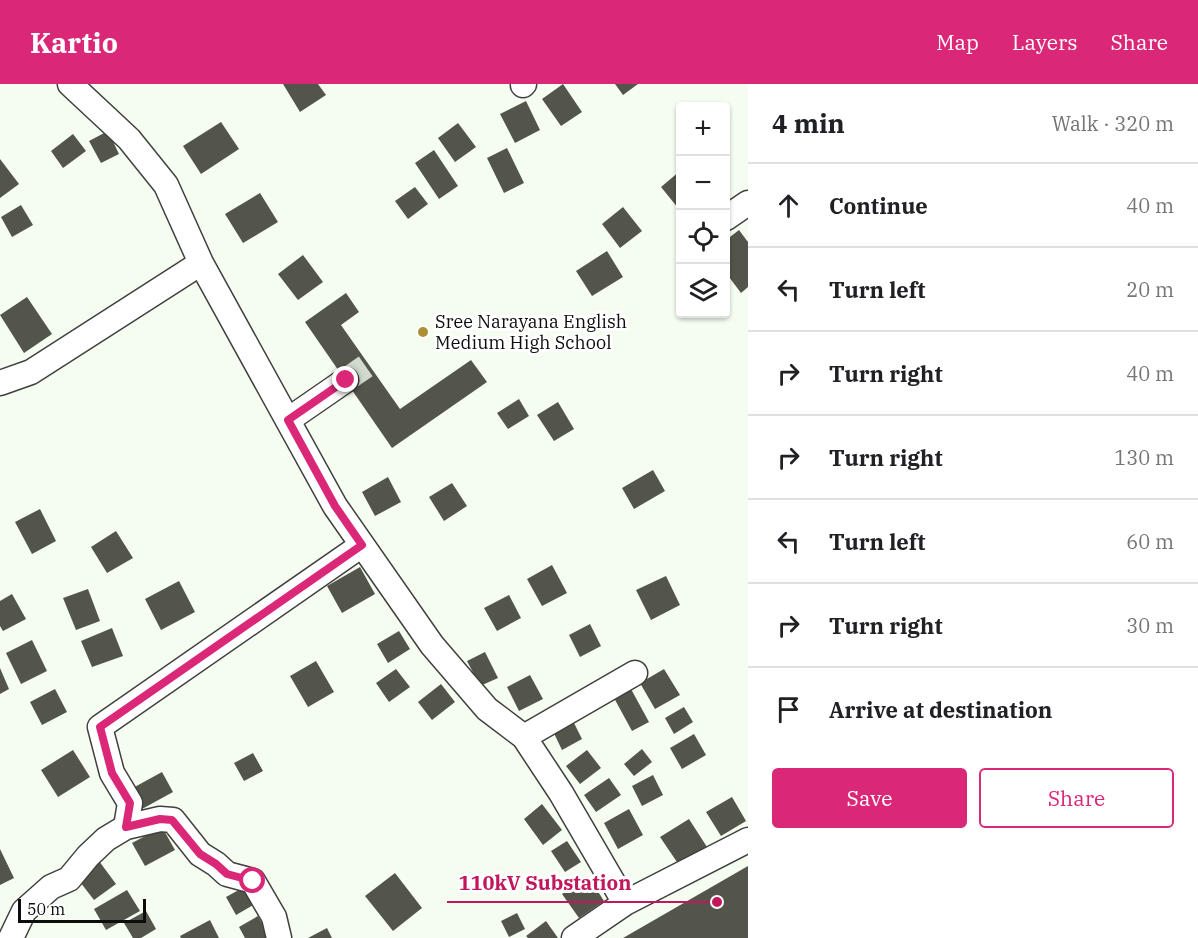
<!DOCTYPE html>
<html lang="en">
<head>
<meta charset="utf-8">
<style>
  :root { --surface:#fff; --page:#f6f6f6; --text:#202124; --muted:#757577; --line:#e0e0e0; --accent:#db2777 }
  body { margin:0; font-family:"IBM Plex Serif",serif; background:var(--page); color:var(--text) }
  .controls { position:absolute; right:18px; top:18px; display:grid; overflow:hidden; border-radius:6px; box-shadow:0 2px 4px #0004 }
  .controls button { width:54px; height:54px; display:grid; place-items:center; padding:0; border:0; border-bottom:2px solid var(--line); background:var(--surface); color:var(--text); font:30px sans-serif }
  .scale { position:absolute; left:18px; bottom:15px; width:128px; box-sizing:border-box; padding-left:6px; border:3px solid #0d0d0d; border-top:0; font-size:16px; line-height:21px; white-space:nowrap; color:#0d0d0d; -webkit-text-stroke:4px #fff; paint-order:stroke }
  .stop { position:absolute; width:18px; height:18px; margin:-14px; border:4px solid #db2777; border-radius:50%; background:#fff }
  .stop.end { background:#db2777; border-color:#fff; box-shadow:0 2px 6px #0008 }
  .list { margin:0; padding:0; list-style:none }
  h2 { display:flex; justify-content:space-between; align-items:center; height:78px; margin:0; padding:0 24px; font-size:26px }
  h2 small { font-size:20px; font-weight:400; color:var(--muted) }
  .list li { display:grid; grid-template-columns:39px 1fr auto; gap:18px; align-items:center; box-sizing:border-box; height:84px; padding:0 24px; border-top:2px solid var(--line) }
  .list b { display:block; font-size:22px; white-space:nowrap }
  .list em { font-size:20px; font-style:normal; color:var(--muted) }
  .actions { display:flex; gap:12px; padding:18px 24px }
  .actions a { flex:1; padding:14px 0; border:2px solid var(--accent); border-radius:6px; text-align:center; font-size:21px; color:var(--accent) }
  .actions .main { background:var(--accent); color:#fff }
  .icon { flex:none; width:33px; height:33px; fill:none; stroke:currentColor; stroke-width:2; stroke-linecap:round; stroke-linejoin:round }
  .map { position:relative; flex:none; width:748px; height:854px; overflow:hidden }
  header { display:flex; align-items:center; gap:36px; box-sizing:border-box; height:84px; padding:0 30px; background:var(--accent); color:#fff }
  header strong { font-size:28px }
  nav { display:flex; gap:33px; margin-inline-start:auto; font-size:21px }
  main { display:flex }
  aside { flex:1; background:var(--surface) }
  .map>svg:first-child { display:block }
  .building { fill:#53554b }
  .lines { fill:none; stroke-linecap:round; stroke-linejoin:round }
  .minor-tunnel { stroke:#d2d9ce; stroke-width:24; stroke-dasharray:24 12; stroke-linecap:butt }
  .minor-casing { stroke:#404040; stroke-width:27 }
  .minor { stroke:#fff; stroke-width:24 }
  .route { stroke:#db2777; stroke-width:8 }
  .poi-dot { fill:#ad9036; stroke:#fff; stroke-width:2 }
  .labels { text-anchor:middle; stroke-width:6; stroke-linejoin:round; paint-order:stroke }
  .poi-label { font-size:18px; fill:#0d0d0d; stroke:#fff; text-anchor:start }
  .leader { fill:none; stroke:#c2185b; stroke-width:2 }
  .callout-dot { fill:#c2185b; stroke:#fff; stroke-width:2 }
  .callout-label { font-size:20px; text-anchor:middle; font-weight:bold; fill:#c2185b; stroke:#fff; stroke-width:6; stroke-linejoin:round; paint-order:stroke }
</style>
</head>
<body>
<header>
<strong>Kartio</strong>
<nav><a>Map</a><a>Layers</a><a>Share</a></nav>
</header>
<main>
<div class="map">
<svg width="748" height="854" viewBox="0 0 748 854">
  <rect width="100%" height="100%" fill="#f5fdf0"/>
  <!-- building -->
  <path class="building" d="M283 0H318L326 11 300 28Z
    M563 0 582 28 561 42 542 15Z
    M615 0H638L623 11Z
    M526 17 540 46 515 59 500 30Z
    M221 38 239 65 201 90 183 62Z
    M458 39 476 63 455 78 438 54Z
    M108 47 119 70 101 79 89 57Z
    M73 50 86 67 63 84 51 67Z
    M507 64 524 99 504 109 487 74Z
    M434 66 458 102 439 115 415 79Z
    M0 75 19 100 0 114Z
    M680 87V122L678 124 661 103Z
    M415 103 428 120 408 135 395 117Z
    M260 109 278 138 243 159 225 130Z
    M21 121 33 141 12 153 1 133Z
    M623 123 642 147 620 164 602 140Z
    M739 146 748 158V203L741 209 726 189V156Z
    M607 167 623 193 592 212 576 187Z
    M303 171 323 198 298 216 278 190Z
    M346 209 359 228 341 241 400 325 471 276 487 298 392 364 305 238Z
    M27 213 52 250 24 269 0 231Z
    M519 315 529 332 508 345 497 329Z
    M558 318 574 345 554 357 537 331Z
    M653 386 665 407 634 425 622 404Z
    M388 393 401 418 375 432 362 408Z
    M452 399 467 422 444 437 429 413Z
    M40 425 56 457 32 470 15 438Z
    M116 447 133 474 107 489 91 463Z
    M552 481 567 509 542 522 527 495Z
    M360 483 375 510 342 529 327 502Z
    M666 492 680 521 651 536 636 506Z
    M179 497 195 528 161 546 145 515Z
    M88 505 100 537 76 546 63 514Z
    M12 510 26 535 3 547 0 542V517Z
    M509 511 521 534 497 547 484 524Z
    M590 540 601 562 580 573 569 551Z
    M112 544 123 572 92 583 81 557Z
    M399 547 410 565 388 579 377 560Z
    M32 556 47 587 21 600 6 569Z
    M485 568 498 594 480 602 467 577Z
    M316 577 334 608 308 623 290 592Z
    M0 584 9 605 0 610Z
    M396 585 410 603 389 618 376 599Z
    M664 585 680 611 655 625 640 599Z
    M530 591 543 615 519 627 507 603Z
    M441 600 455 618 432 636 418 618Z
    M55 605 67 628 42 641 30 618Z
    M631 605 649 638 632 647 614 614Z
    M684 623 693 638 674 650 665 634Z
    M570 631 582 655 562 666 550 641Z
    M694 650 706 671 682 685 670 664Z
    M642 665 652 678 634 692 624 680Z
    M73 666 90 693 58 713 41 686Z
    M587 666 601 684 580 700 566 682Z
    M253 669 263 687 244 697 234 679Z
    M162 688 173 708 142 725 131 705Z
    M653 691 663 711 642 722 632 702Z
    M609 694 621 711 596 728 584 711Z
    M732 713 746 737 721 752 706 728Z
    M542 720 562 746 543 761 524 735Z
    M629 725 643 751 618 765 604 739Z
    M689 735 707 763 679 781 660 753Z
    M162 743 175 766 145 782 132 759Z
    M567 757 581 778 565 788 551 767Z
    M0 765 14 794 0 801Z
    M99 777 116 800 94 816 77 794Z
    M748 782V854H623Z
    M395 789 422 824 393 847 365 812Z
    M588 792 604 817 579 834 562 810Z
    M246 802 255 820 236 831 226 813Z
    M127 806 140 827 106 846 94 825Z
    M146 827 156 845 141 854H133L124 839Z
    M517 829 525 845 509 853 501 837Z
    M258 832 270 854H245L239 843Z
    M210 836 219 854H181L180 852Z
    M546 837 558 854H528L526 852Z
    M327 844 332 854H308Z"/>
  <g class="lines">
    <!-- minor-tunnel -->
    <path class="minor-tunnel" d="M346 296 369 280"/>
    <defs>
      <path id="minor" d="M70 0 129 55 166 101 201 179 335 422 432 561 487 625 524 653 561 709 625 819 574 854
        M523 1 524 0
        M726 134 748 119
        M0 299 31 288 201 179
        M288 336 346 296
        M524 653 635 589
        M126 743 130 719 112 689 100 643 362 461
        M625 819 748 756
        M11 854 24 827 51 803 69 795 88 772 106 755 126 743 160 735 173 736 200 770 216 780 227 790 253 797 274 833 279 854"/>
    </defs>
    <!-- minor casing -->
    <use href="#minor" class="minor-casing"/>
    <!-- minor -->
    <use href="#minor" class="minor"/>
  </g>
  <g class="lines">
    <!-- route -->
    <path class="route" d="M253 797 227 790 216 780 200 770 172 736 160 735 126 743 130 719 112 689 100 643 362 461 335 422 288 336 346 296"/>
  </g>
  <!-- markers -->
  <circle class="poi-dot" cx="423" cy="248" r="6"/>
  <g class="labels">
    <!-- poi labels -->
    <g class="poi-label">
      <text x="435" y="244">Sree Narayana English<tspan x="435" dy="21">Medium High School</tspan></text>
    </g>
  </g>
  <!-- callouts -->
  <path class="leader" d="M717 818L644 818H447"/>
  <circle class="callout-dot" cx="717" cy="818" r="6"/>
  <g class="callout-label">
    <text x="545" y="806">110kV Substation</text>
  </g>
</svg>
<div class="controls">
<button>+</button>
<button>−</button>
<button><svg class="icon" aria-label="locate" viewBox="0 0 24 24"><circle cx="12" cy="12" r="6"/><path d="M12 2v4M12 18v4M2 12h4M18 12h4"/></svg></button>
<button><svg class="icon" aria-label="layers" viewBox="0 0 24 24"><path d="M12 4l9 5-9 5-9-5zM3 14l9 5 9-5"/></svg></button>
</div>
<div class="scale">50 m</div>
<div class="stop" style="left:253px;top:797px"></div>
<div class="stop end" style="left:346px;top:296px"></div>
</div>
<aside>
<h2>4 min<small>Walk · 320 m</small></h2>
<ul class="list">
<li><svg class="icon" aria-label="ahead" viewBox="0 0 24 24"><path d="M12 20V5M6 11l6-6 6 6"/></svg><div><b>Continue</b></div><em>40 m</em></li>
<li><svg class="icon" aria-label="left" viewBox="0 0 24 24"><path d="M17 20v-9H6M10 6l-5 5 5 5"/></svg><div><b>Turn left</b></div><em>20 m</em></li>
<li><svg class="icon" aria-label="right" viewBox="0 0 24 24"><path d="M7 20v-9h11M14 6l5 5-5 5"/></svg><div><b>Turn right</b></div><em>40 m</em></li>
<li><svg class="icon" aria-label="right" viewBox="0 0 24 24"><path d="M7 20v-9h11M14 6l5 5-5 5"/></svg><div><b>Turn right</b></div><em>130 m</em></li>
<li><svg class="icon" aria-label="left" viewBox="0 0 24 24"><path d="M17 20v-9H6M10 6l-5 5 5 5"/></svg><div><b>Turn left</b></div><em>60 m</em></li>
<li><svg class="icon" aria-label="right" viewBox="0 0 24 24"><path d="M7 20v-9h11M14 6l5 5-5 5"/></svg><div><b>Turn right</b></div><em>30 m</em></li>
<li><svg class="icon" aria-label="arrive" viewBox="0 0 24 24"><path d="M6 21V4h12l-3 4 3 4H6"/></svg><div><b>Arrive at destination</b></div></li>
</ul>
<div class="actions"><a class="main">Save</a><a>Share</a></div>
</aside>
</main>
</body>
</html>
